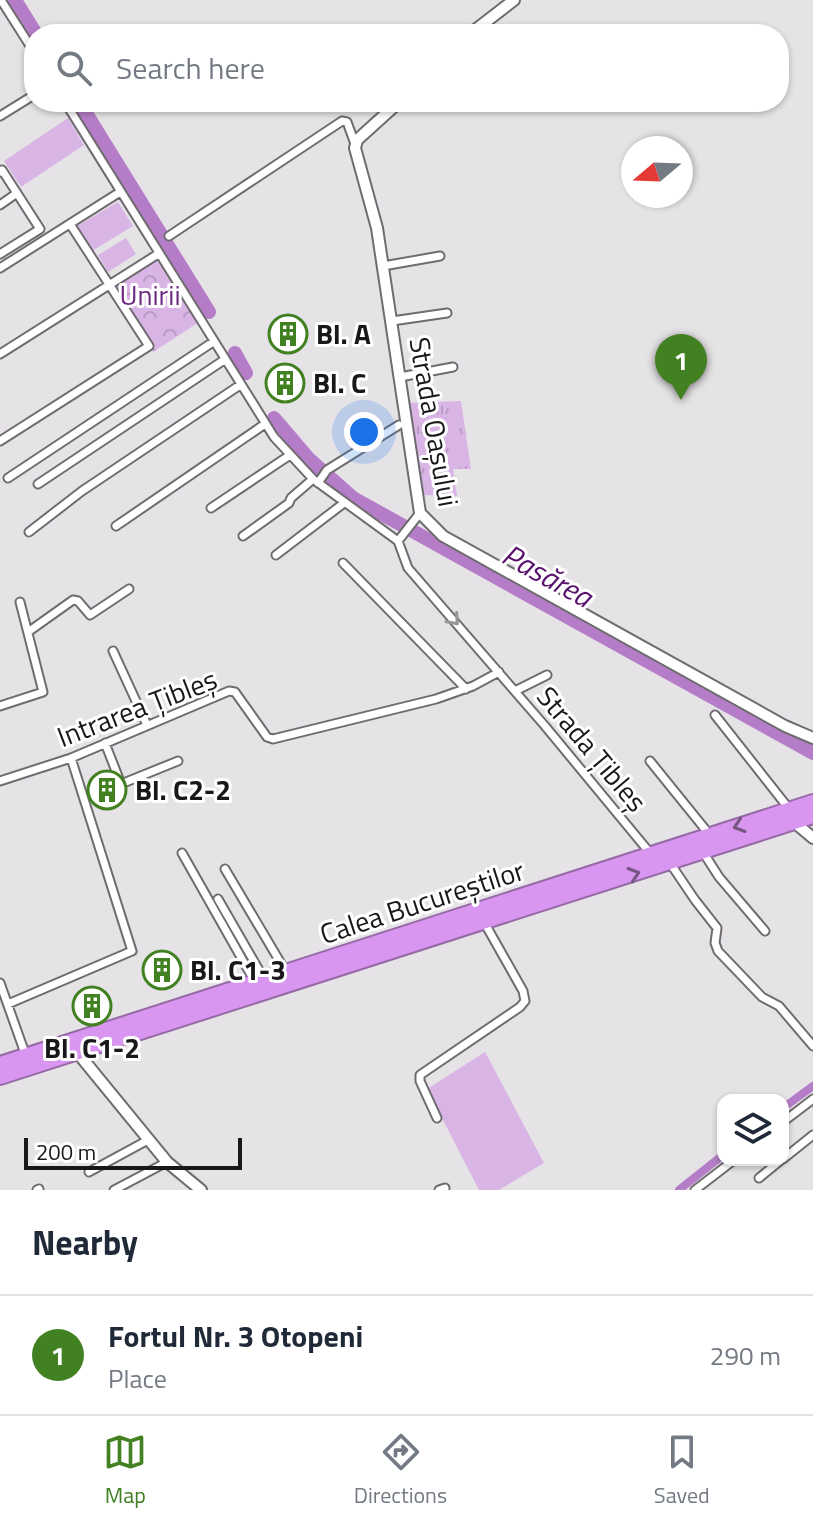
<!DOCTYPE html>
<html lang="en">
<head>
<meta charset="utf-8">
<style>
  :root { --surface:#fff; --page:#f6f6f7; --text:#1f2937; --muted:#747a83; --line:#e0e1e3; --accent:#418121 }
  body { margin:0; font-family:"Titillium Web",sans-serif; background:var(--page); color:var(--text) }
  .controls { position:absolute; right:24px; bottom:24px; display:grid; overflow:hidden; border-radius:16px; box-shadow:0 2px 6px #0004 }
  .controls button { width:72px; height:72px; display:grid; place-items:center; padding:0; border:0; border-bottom:2px solid var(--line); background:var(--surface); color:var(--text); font:40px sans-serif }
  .compass { position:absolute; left:621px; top:136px; width:72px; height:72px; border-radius:50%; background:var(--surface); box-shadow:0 2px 6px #0004; rotate:251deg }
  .scale { position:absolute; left:24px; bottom:20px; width:218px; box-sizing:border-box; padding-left:8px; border:4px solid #181719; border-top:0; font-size:22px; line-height:28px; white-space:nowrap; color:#181719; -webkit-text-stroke:6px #fff; paint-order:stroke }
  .you { position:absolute; left:364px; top:432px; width:28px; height:28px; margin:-20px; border:6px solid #fff; border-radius:50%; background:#1a73e8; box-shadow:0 0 0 12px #1a73e833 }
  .badge { display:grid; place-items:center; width:52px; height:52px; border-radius:50%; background:var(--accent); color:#fff; font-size:26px; font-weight:700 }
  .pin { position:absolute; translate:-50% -66px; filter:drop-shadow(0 2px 4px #0008) }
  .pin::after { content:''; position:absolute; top:42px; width:28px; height:24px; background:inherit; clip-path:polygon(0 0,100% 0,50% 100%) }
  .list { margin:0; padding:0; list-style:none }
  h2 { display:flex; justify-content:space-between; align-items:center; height:104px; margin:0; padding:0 32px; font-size:34px }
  h2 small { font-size:26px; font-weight:400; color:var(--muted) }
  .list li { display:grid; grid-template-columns:52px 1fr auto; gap:24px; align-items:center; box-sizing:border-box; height:120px; padding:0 32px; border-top:2px solid var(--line) }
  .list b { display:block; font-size:30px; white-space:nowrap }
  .list p { margin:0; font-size:26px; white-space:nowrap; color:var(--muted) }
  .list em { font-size:26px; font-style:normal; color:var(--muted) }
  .icon { flex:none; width:44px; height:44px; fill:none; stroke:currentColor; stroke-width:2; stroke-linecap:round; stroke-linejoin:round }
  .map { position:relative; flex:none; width:813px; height:1190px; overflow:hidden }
  .search { position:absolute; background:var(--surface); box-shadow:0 2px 6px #0004; left:24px; right:24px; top:24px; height:88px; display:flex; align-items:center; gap:20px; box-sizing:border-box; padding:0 28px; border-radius:32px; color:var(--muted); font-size:30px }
  .sheet { height:224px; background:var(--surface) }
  nav { display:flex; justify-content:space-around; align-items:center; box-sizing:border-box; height:112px; border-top:2px solid var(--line); background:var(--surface); font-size:22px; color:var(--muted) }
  nav a { display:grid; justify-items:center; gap:4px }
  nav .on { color:var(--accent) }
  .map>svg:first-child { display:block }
  .grass { fill:url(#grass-tufts) }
  .park { fill:url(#park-crowns) }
  .garden { fill:#d9b5e6 }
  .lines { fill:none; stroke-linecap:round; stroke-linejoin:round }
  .canal { stroke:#b57dc8; stroke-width:8 }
  .river { stroke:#b57dc8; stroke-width:14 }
  .street-casing { stroke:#6f6c70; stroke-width:11 }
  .secondary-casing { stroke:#6f6c70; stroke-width:14 }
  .highway-casing { stroke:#956aa5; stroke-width:18 }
  .street { stroke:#fff; stroke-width:7 }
  .secondary { stroke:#fff; stroke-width:10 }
  .highway { stroke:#d996f0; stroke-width:14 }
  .oneway { stroke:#979798 }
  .oneway2 { stroke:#785684 }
  .labels { text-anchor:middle; stroke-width:6; stroke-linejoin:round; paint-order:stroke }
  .park-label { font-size:28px; fill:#6d2882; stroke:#fff }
  .poi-label { font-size:28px; font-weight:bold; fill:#181719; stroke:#fff; text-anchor:start }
  .street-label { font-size:28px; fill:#181719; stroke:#fff }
  .water-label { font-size:30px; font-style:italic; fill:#590f6d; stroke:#fff }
</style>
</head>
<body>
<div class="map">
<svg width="813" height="1190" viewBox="0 0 813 1190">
  <defs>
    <pattern id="grass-tufts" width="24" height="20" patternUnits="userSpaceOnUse" patternTransform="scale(2)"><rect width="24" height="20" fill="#d9b5e6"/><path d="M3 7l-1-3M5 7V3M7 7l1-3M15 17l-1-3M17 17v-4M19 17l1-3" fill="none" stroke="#ba9bc5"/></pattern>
    <pattern id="park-crowns" width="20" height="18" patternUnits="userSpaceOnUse" patternTransform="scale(2)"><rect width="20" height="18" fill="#d9b5e6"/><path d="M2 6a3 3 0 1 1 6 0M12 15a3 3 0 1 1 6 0" fill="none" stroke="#ba9bc5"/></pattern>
  </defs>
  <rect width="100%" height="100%" fill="#e6e3e7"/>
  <!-- grass -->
  <path class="grass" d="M461 401 471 469H453L457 496 423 495 408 403Z"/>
  <!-- park -->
  <path class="park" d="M158 254 201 321 153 352 109 284Z"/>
  <!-- garden -->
  <path class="garden" d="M68 118 84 145 21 187 4 161Z
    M118 202 133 226 92 251 77 226Z
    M126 238 136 254 108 272 98 255Z
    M485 1052 544 1163 499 1190H479L427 1089Z"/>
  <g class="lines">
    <!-- canal -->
    <path class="canal" d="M783 1108 813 1086
      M679 1190 723 1155"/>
    <!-- river -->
    <path class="river" d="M15 0 36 34
      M79 102 209 312
      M235 353 246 373
      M274 418 309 459 353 498 813 753"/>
    <defs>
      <path id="street" d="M1 0 34 52
        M65 102 274 437 313 479 398 541 408 568 545 726 650 853
        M0 116 34 95
        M0 172 2 170 40 229 0 254
        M0 205 17 193
        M169 236 342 121 347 122 355 144
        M383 266 440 256
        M0 268 120 192
        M392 321 447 313
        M0 354 158 254
        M400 377 453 367
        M0 441 149 346 70 224
        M8 478 213 342
        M318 483 327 470 399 425
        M38 484 224 360
        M211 508 290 455
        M116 526 265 424
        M29 532 82 491 240 385
        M243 536 289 503 291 498 313 479
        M398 541 420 513
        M276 555 344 503
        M343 563 466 689
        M28 632 73 600 78 601 90 615 129 589
        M113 651 147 725
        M515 691 547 675
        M0 706 43 692 20 602
        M715 715 790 810
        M105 743 121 784 178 761
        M650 761 709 834
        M0 781 71 758 229 691 235 692 267 737 273 739 436 699 473 686 499 672
        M703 852 719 877 765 931
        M182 853 255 982
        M670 863 695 900 717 928 715 943 718 951 762 997 779 1006 813 1046
        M225 869 286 972
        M218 899 264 979
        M0 983 26 1056
        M8 1004 132 951 71 758
        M437 1118 420 1081V1075L520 1007 525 1001 523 991 484 922
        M783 1122 813 1099
        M783 1159 813 1135
        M89 1172 148 1140
        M759 1178 781 1160
        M37 1190 39 1189
        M114 1190 167 1162
        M439 1190 445 1188
        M695 1190 734 1160"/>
      <path id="secondary" d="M470 34 514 0
        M399 102 357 140 355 148 377 228 420 513 443 536 785 726 813 738
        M794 822 813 838
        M77 1052 167 1162 201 1190"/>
      <path id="highway" d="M0 1064 813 802
        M0 1077 813 816"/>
    </defs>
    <!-- street casing -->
    <use href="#street" class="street-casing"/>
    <!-- secondary casing -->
    <use href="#secondary" class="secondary-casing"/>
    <!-- highway casing -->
    <use href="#highway" class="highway-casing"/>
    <!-- street -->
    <use href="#street" class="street"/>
    <!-- secondary -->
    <use href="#secondary" class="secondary"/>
    <!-- highway -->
    <use href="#highway" class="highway"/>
  </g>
  <!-- one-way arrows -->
  <defs><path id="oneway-chevron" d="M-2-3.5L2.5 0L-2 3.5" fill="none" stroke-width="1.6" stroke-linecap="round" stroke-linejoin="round" transform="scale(2)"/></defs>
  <use class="oneway" href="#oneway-chevron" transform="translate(454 620) rotate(49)"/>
  <g class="oneway2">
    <use href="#oneway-chevron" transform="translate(739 826) rotate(162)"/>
    <use href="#oneway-chevron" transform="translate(634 874) rotate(-18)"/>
  </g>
  <!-- icons -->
  <defs>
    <symbol id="building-ring" viewBox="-11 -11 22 22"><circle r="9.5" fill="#fff" stroke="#418121" stroke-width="1.5"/><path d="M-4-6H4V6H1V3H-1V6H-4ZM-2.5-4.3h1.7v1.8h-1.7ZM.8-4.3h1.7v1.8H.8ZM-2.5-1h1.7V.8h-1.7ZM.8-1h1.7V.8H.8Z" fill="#418121"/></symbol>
  </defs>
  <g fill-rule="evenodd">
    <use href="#building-ring" x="266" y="312" width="44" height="44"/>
    <use href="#building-ring" x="263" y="361" width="44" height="44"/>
    <use href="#building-ring" x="85" y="768" width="44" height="44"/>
    <use href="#building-ring" x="140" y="948" width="44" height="44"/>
    <use href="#building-ring" x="70" y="984" width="44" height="44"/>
  </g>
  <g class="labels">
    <!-- park labels -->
    <g class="park-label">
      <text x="150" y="305">Unirii</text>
    </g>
    <!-- poi labels -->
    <g class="poi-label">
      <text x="316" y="344">Bl. A</text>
      <text x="313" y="393">Bl. C</text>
      <text x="135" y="800">Bl. C2-2</text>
      <text x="190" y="980">Bl. C1-3</text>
      <text x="92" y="1058" text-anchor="middle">Bl. C1-2</text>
    </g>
    <!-- street labels -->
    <g class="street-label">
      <text transform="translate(434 422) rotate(80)" y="10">Strada Oașului</text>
      <text transform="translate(137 708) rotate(-21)" y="10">Intrarea Țibleș</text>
      <text transform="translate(592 749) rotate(50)" y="10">Strada Țibleș</text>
      <text transform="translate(422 902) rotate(-18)" y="10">Calea Bucureștilor</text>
    </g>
    <!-- water labels -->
    <g class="water-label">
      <text transform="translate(547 576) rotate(29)" y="10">Pasărea</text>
    </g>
  </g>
</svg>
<div class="controls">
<button><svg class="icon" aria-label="layers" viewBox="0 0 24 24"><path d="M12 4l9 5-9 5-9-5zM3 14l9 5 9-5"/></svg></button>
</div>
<svg class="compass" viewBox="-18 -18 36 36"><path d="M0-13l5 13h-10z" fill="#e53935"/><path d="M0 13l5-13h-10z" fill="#747a83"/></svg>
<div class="scale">200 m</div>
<div class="you"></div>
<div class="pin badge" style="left:681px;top:400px">1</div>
<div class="search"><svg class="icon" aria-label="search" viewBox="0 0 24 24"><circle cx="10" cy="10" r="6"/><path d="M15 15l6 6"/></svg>Search here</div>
</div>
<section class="sheet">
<h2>Nearby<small></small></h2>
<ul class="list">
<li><span class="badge">1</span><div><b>Fortul Nr. 3 Otopeni</b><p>Place</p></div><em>290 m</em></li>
</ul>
</section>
<nav>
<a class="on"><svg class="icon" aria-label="map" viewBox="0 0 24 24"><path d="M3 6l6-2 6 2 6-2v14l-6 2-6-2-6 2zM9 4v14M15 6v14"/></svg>Map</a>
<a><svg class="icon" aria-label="directions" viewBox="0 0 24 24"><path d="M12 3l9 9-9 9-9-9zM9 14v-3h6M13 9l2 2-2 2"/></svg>Directions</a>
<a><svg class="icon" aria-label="saved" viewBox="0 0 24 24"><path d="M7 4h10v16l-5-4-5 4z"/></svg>Saved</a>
</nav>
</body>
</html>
